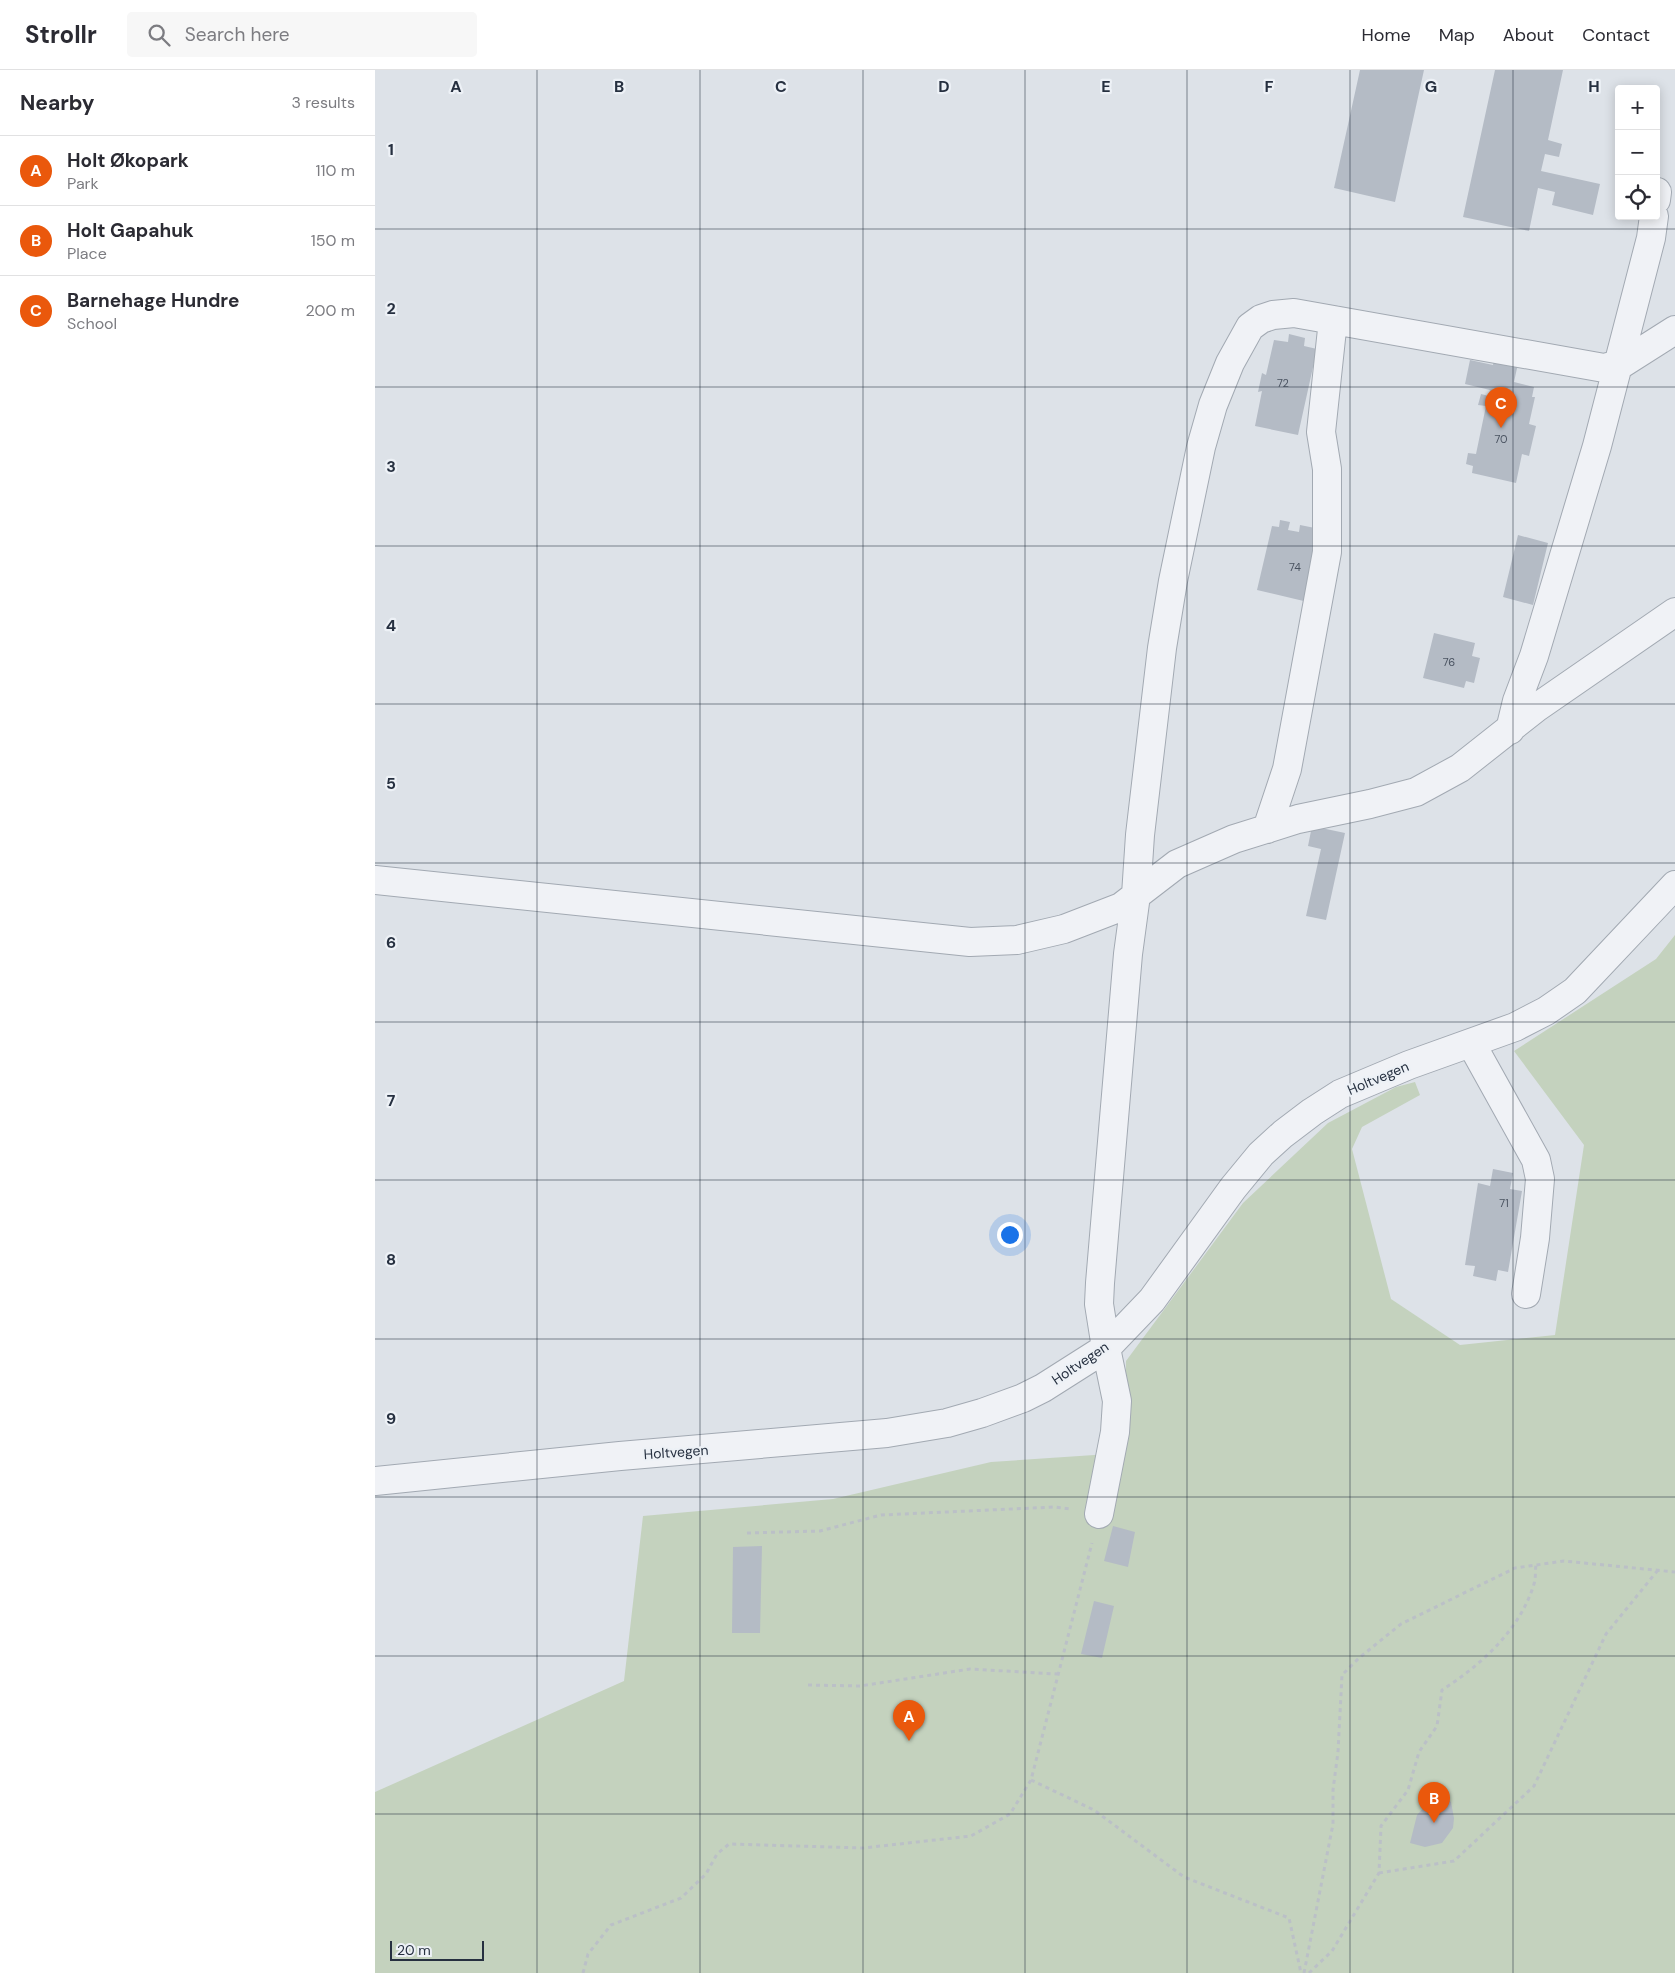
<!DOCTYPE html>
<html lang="en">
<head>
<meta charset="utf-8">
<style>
  :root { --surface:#fff; --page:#f7f7f7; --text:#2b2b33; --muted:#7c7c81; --line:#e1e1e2; --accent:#ea580c }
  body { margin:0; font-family:"DM Sans",sans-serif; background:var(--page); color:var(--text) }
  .controls { position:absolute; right:15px; top:15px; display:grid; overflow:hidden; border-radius:5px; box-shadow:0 2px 12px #0003 }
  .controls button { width:45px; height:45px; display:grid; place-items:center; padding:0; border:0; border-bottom:1px solid var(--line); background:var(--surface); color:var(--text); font:25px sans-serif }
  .scale { position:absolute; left:15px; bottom:12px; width:94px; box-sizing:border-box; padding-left:5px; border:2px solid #263040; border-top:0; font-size:14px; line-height:18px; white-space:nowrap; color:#263040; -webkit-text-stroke:4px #edf1f6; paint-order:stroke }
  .you { position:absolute; left:634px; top:1164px; width:18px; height:18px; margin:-12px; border:4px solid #fff; border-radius:50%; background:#1a73e8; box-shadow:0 0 0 8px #1a73e833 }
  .badge { display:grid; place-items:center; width:32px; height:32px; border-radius:50%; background:var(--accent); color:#fff; font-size:16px; font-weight:700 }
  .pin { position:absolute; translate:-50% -41px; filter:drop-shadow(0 1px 2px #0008) }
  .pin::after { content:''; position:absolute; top:26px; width:18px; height:15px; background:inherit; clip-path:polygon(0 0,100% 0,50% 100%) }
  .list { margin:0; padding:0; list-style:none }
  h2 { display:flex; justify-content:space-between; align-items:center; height:65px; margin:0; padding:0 20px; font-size:21px }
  h2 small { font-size:16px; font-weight:400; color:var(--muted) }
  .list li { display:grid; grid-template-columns:32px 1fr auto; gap:15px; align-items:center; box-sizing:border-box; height:70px; padding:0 20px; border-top:1px solid var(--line) }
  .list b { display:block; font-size:19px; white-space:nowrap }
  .list p { margin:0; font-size:16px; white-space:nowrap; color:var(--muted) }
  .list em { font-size:16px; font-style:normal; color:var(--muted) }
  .icon { flex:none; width:28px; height:28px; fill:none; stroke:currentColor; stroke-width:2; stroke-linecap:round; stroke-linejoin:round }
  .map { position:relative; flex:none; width:1300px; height:1903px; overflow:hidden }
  header { display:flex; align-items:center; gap:30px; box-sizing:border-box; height:70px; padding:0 25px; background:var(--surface); border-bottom:1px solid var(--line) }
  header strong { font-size:24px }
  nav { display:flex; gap:28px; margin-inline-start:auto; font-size:18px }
  .search { width:350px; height:45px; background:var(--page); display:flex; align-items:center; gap:12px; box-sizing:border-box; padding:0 18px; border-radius:5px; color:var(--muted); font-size:19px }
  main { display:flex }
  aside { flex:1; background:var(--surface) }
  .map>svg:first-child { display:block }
  .green { fill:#c4d2be }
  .building { fill:#b4bbc5 }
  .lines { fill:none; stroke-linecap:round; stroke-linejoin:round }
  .minor-casing { stroke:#a2a9b2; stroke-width:30 }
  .path { stroke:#bbc0c7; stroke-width:3; stroke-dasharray:4 4; stroke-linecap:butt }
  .minor { stroke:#f0f2f6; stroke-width:28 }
  .grid { fill:none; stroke:#263040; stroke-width:1; stroke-opacity:0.55 }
  .labels { text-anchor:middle; stroke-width:4.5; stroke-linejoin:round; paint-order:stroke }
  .number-label { font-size:11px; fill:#4a5361 }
  .street-label { font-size:14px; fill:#263040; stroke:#edf1f6 }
  .grid-label { font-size:16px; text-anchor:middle; font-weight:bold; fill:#263040; stroke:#edf1f6; stroke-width:4.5; stroke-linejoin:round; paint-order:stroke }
</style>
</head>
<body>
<header>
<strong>Strollr</strong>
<div class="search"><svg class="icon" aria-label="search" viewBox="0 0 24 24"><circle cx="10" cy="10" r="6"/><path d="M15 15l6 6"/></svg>Search here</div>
<nav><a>Home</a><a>Map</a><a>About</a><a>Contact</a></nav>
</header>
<main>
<aside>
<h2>Nearby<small>3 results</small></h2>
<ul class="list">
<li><span class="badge">A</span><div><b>Holt Økopark</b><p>Park</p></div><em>110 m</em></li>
<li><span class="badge">B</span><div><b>Holt Gapahuk</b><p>Place</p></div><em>150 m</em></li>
<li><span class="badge">C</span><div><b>Barnehage Hundre</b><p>School</p></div><em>200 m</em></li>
</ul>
</aside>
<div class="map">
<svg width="1300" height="1903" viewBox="0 0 1300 1903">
  <rect width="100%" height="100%" fill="#dde2e8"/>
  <!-- green -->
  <path class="green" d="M1300 865V1903H0V1722L249 1611 268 1446 458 1429 616 1392 749 1383 751 1291 868 1133 953 1053 1021 1017 1040 1012 1045 1025 987 1057 977 1079 1016 1229 1085 1275 1180 1265 1209 1075 1139 981 1281 889Z"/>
  <!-- building -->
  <path class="building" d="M985 0H1049L1020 132 959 118Z
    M1120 0H1188L1173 70 1187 74 1184 87 1170 84 1166 101 1225 114 1218 145 1177 135 1180 122 1163 118 1154 161 1088 147Z
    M914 264 930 268 929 276 942 279 923 365 880 356 887 321 883 322 887 303 891 305 899 270 913 272Z
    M1120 284 1144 289 1139 312 1159 317 1157 327H1160L1154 354 1161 356 1154 386 1147 384 1141 413 1097 403 1098 396 1091 394 1093 383 1101 384 1111 336 1103 335 1106 324 1114 326 1115 320 1090 314 1095 290 1118 295Z
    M905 450 915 452 913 460 924 462 925 455 945 459 937 533 882 520 897 456 904 457Z
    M1143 465 1173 473 1158 535 1128 527Z
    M1059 563 1100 573 1097 586 1105 588 1099 613 1091 611 1089 618 1048 608Z
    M937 756 970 763 951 850 931 846 946 779 933 776Z
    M1118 1099 1138 1103 1135 1119 1147 1121 1133 1202 1123 1200 1121 1211 1098 1206 1100 1196 1090 1195 1103 1113 1115 1116Z
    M738 1456 760 1462 753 1497 729 1491Z
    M387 1476 385 1563H357L358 1477Z
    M719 1531 739 1536 727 1588 706 1584Z
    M1062 1723 1076 1732 1079 1748 1078 1758 1067 1773 1050 1777 1035 1773 1042 1745Z"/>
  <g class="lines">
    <defs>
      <path id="minor" d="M1281 130 1282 122
        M1135 660 1142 631 1159 586 1222 376 1276 168 1279 146
        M892 759 912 699 952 482V399L946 362 958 250
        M0 810 595 872 642 870 689 859 746 837 802 794 859 769 923 749 995 734 1041 722 1085 698 1161 638 1300 542
        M1096 973 1161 1090 1165 1109 1160 1168 1151 1224
        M0 1411 245 1386 512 1363 572 1353 607 1343 648 1328 668 1318 731 1278 777 1230 858 1118 886 1084 908 1064 937 1042 965 1024 1034 995 1140 957 1171 941 1200 921 1300 815
        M724 1444 740 1362 742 1331 731 1278 724 1234 725 1213 753 884 761 825 765 765 787 578 798 511 826 377 838 335 855 293 875 257 886 249 898 245 919 243 1229 298 1248 293 1300 260"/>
    </defs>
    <!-- minor casing -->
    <use href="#minor" class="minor-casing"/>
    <!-- path -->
    <path class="path" d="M372 1463 445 1461 506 1445 680 1437 696 1439
      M433 1615 485 1616 595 1599 682 1604
      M656 1710 719 1740 809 1807 914 1848 926 1903
      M1004 1803 1079 1791 1159 1716 1231 1564 1283 1500
      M208 1903 213 1884 236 1855 306 1828 331 1804 342 1784 354 1774 488 1778 596 1766 635 1744 656 1710 717 1473
      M929 1903 958 1754V1720L963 1682 967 1605 984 1588 1026 1554 1140 1498 1189 1491 1300 1502
      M934 1903 957 1881 1004 1803 1006 1756 1033 1720 1044 1682 1062 1656 1067 1620C1106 1595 1145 1560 1159 1514 1161 1508 1160 1501 1161 1495"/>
    <!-- minor -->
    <use href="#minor" class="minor"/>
  </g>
  <!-- grid -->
  <path class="grid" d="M162 0V1903M325 0V1903M488 0V1903M650 0V1903M812 0V1903M975 0V1903M1138 0V1903M0 159H1300M0 317H1300M0 476H1300M0 634H1300M0 793H1300M0 952H1300M0 1110H1300M0 1269H1300M0 1427H1300M0 1586H1300M0 1744H1300"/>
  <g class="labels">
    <!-- number labels -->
    <g class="number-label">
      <text x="908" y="317">72</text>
      <text x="1126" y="373">70</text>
      <text x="920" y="501">74</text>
      <text x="1074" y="596">76</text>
      <text x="1129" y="1137">71</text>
    </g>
    <!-- street labels -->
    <g class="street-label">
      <text transform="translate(1003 1008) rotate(-23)" y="5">Holtvegen</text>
      <text transform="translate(705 1293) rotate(-34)" y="5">Holtvegen</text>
      <text transform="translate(301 1382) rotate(-4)" y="5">Holtvegen</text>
    </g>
  </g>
  <g class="grid-label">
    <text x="81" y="22">A</text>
    <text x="244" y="22">B</text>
    <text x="406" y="22">C</text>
    <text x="569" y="22">D</text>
    <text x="731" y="22">E</text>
    <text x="894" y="22">F</text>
    <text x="1056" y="22">G</text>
    <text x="1219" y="22">H</text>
    <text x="16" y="85">1</text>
    <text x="16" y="244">2</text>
    <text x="16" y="402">3</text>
    <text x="16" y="561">4</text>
    <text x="16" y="719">5</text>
    <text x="16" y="878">6</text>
    <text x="16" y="1036">7</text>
    <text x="16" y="1195">8</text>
    <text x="16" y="1354">9</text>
  </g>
</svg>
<div class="controls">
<button>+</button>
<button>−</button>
<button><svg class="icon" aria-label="locate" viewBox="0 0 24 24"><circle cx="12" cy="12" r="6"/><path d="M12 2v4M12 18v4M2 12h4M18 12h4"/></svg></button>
</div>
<div class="scale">20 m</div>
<div class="you"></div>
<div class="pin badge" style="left:534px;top:1671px">A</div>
<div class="pin badge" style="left:1059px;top:1753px">B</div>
<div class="pin badge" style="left:1126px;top:358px">C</div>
</div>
</main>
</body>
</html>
